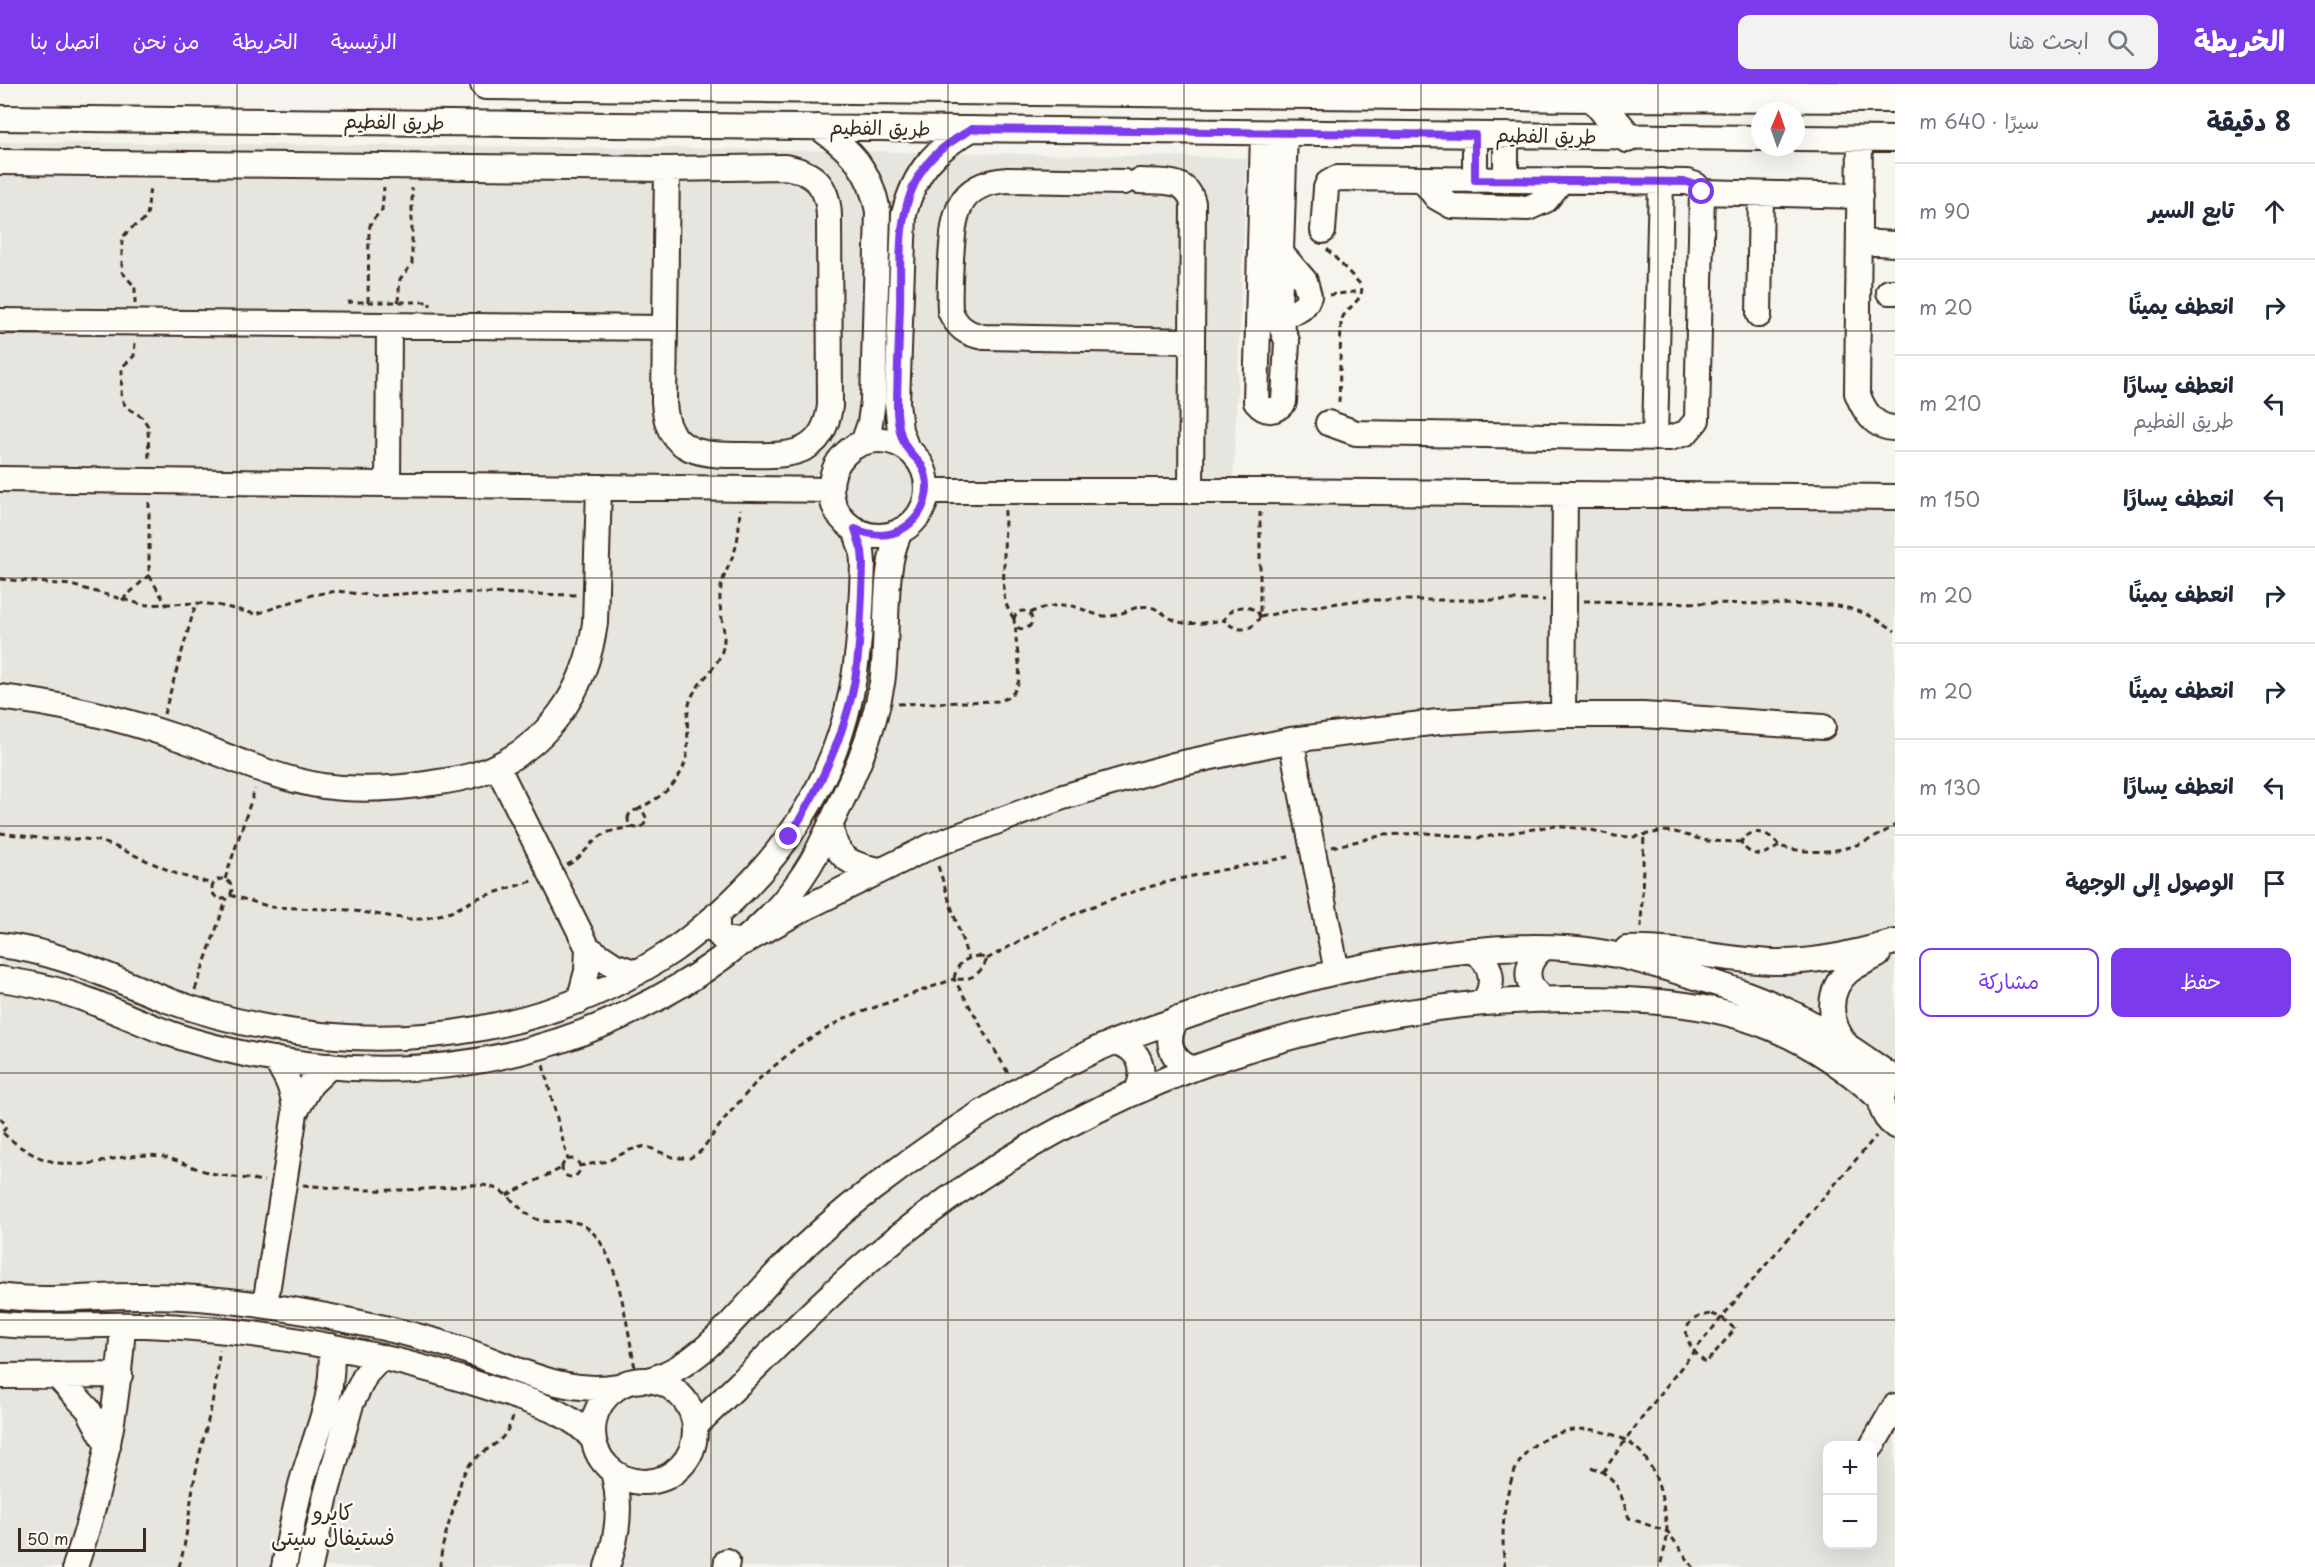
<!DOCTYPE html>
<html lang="ar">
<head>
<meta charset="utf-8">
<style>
  :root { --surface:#fff; --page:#f2f2f3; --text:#1f2937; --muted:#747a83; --line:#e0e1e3; --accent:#7c3aed }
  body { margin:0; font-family:"Playpen Sans","Playpen Sans Arabic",sans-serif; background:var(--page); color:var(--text); direction:rtl }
  .controls { position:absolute; right:18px; bottom:18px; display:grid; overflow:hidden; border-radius:12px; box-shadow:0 6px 24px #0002 }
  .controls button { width:54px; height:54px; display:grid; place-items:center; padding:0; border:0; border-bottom:2px solid var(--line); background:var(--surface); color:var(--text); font:30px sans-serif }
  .compass { position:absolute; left:1751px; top:18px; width:54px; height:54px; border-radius:50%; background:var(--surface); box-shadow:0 6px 24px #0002; rotate:2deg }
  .scale { position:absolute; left:18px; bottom:15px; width:128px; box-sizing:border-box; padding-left:6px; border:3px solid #3b2a1e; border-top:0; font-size:16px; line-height:21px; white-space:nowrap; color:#3b2a1e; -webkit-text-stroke:4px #fdfcf7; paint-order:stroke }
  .stop { position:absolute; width:18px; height:18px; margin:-14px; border:4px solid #7c3aed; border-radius:50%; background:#fff }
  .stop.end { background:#7c3aed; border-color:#fff; box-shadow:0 2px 6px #0008 }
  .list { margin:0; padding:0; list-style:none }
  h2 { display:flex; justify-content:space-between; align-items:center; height:78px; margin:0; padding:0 24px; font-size:26px }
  h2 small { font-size:20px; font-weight:400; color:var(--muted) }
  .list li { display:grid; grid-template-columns:39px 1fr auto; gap:18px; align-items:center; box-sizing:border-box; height:96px; padding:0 24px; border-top:2px solid var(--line) }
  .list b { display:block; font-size:22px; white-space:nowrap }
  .list p { margin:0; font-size:20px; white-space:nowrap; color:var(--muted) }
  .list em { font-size:20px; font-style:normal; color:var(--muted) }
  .actions { display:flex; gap:12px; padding:18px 24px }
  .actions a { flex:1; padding:14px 0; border:2px solid var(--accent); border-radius:12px; text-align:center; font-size:21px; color:var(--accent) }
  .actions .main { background:var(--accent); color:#fff }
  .icon { flex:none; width:33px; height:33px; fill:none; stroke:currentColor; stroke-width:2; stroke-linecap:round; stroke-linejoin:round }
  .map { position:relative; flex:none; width:1895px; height:1483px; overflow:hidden; direction:ltr }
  header { display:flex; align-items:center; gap:36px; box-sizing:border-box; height:84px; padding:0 30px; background:var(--accent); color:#fff }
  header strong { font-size:28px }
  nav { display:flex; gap:33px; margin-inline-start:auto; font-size:21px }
  .search { width:420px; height:54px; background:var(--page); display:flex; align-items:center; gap:15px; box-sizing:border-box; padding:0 21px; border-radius:12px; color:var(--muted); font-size:22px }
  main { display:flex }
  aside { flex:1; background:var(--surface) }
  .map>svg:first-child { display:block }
  .built { fill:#e7e5df; fill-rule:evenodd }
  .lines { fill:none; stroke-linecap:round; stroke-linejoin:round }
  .minor-casing { stroke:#3b2a1e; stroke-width:28 }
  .major-casing { stroke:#3b2a1e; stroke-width:34 }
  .path { stroke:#3b2a1e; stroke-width:3; stroke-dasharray:6 4.5; stroke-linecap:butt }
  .minor { stroke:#fdfcf7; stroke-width:24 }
  .major { stroke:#fdfcf7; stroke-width:30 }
  .route { stroke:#7c3aed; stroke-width:8 }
  .grid { fill:none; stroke:#3b2a1e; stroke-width:1.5; stroke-opacity:0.55 }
  .labels { text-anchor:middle; stroke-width:5; stroke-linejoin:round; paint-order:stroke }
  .street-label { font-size:20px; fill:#3b2a1e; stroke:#fdfcf7 }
  .quarter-label { font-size:22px; fill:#3b2a1e; stroke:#fdfcf7 }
</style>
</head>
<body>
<header>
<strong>الخريطة</strong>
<div class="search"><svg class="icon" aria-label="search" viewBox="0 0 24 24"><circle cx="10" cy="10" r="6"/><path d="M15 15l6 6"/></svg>ابحث هنا</div>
<nav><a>الرئيسية</a><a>الخريطة</a><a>من نحن</a><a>اتصل بنا</a></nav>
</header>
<main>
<aside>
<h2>8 دقيقة<small>سيرًا · 640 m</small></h2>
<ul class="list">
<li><svg class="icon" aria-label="ahead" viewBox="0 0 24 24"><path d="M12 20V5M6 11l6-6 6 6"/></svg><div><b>تابع السير</b></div><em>90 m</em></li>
<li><svg class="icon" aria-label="right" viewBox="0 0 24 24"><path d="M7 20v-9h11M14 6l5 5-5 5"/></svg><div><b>انعطف يمينًا</b></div><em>20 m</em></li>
<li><svg class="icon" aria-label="left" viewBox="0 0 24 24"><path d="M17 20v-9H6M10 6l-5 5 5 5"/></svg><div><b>انعطف يسارًا</b><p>طريق الفطيم</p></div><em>210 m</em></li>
<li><svg class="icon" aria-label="left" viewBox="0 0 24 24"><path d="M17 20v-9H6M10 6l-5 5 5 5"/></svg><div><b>انعطف يسارًا</b></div><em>150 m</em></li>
<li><svg class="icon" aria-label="right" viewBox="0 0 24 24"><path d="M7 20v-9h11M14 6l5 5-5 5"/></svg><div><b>انعطف يمينًا</b></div><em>20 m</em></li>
<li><svg class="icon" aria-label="right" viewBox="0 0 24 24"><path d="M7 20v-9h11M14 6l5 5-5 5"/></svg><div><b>انعطف يمينًا</b></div><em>20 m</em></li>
<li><svg class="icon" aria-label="left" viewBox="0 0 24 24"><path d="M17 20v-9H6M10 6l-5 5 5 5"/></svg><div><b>انعطف يسارًا</b></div><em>130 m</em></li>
<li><svg class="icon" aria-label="arrive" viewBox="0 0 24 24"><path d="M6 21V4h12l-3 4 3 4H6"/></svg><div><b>الوصول إلى الوجهة</b></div></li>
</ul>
<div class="actions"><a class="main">حفظ</a><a>مشاركة</a></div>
</aside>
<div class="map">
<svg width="1895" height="1483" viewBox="0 0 1895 1483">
  <rect width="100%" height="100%" fill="#f5f4ee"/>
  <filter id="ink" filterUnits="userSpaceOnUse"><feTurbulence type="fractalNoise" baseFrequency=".0167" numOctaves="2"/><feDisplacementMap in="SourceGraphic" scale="12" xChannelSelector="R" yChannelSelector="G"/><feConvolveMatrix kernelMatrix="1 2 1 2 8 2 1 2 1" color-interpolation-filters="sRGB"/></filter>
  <g filter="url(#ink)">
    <!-- built -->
    <path class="built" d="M0 58 680 64 1247 74 1233 404 1895 417V1483H0ZM1828 1362H1872V1460H1828Z"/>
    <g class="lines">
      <defs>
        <path id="minor" d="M0 34 1760 54
          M818 43C852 67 870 86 878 127L873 317 870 339 863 359
          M1263 49 1256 318C1265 329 1275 329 1284 318L1287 257 1281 242 1279 225 1285 49
          M1475 51V96
          M1796 54 1895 55
          M1860 55 1857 309C1864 327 1874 344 1895 344
          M0 78 667 85 785 83C814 88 828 101 829 132L830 322C823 372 789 372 747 371 704 371 667 372 664 318L667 85
          M1422 95 1436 113 1452 122 1528 124 1546 116 1562 96
          M1506 96V51
          M1139 97C1160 98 1187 93 1193 119L1191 407
          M1124 98 1007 96C955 100 954 132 951 175 950 193 949 210 950 227 957 243 966 250 984 253L1192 257
          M1702 108 1860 112
          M1323 147 1326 104 1328 99 1337 94 1687 98 1696 101 1702 108 1697 336 1686 349 1670 354 1356 349 1328 339
          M1859 158 1895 160
          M1889 208H1895
          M1279 225C1293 232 1304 227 1309 212L1305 197 1280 168
          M1759 231 1761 110
          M0 237 665 244
          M1655 354 1661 97
          M831 404a48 48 0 1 1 96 0a48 48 0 1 1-96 0Z
          M907 365 900 346 897 319 904 130C915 87 934 66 972 45
          M0 395 831 406
          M388 399 389 241
          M927 407H1260L1895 413
          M0 613C59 620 116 633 173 652 223 669 270 694 323 702 359 707 396 705 432 699 448 697 465 694 480 689 547 665 586 607 595 539L599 403
          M1563 631 1565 411
          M1291 656 1337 888
          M497 682 588 864 614 881 637 889
          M831 738C833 773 850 782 882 786
          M717 830V849L723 855 744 858 805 824 931 762 1063 713 1174 681 1291 656 1438 638 1563 631H1643L1823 643
          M0 861C63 868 112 895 170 917 203 929 237 938 271 944 409 969 555 946 672 867 693 853 711 836 730 819 780 772 819 716 840 651 859 595 861 537 863 479L862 467 855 445
          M1544 864C1523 878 1523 902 1545 916
          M1627 865C1676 863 1725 876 1773 878 1816 879 1855 869 1895 858
          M1473 866C1493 880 1496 900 1483 919
          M0 895C28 899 58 905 85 915 112 925 138 938 166 948 193 958 221 965 250 971 402 1002 547 981 681 901 739 866 794 819 823 756 847 706 873 655 882 599 889 556 881 481 901 446
          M579 917 587 887 588 864
          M1177 935C1164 956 1170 975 1192 985
          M1116 958C1140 965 1148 986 1136 1008
          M1846 960C1828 938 1826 906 1849 887 1858 880 1869 876 1878 871
          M1886 1003C1878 1018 1881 1032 1895 1042
          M295 1029 311 1000 330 982
          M0 1212C47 1219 97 1211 145 1212 216 1212 286 1223 356 1238 391 1245 427 1254 461 1265 512 1282 563 1312 618 1302
          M265 1221 295 1029C294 1007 287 992 274 975
          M0 1240C48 1245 97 1239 145 1241 264 1246 380 1267 493 1305 527 1317 569 1326 593 1355
          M56 1291 88 1325 108 1362
          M0 1292 120 1291
          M593 1347a51 51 0 1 1 102 0a51 51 0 1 1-102 0Z
          M649 1296C705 1280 742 1224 782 1184 810 1156 840 1129 872 1105 941 1052 1014 1005 1093 967 1121 954 1150 945 1179 935 1254 908 1331 886 1410 874 1472 865 1538 858 1600 868 1630 873 1660 882 1689 891 1729 903 1769 916 1807 937 1838 954 1866 975 1895 995
          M695 1342C754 1287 809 1227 871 1175 905 1146 941 1119 979 1094 1157 977 1357 917 1570 915 1637 915 1707 917 1769 943 1812 960 1848 985 1881 1016
          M1872 1362 1895 1322
          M75 1483C102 1404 118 1324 123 1241
          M284 1483C289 1456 294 1428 301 1401 314 1353 336 1314 331 1262
          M310 1483 326 1411 351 1320 366 1290 382 1273
          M607 1483C618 1452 622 1420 613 1388
          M726 1483 727 1477"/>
        <path id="major" d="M486 0 1593 12 1895 13
          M1593 12 1627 53"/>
      </defs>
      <!-- minor casing -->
      <use href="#minor" class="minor-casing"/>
      <!-- major casing -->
      <use href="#major" class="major-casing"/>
      <!-- path -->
      <path class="path" d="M1327 165 1361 201C1366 217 1344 223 1341 238L1339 322
        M1329 211 1363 207
        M368 218 369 146 371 138 382 126 384 103
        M398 218 400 195 412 180V104
        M135 220V203L122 188V154L130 145 147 134 150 101
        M349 220V218H430V222
        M135 259 134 272 122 283 121 314 126 323 142 333 148 342 149 378
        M149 418V491L167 522
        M1005 426C1005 444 1004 462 1004 479 1004 503 1000 514 1014 535
        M0 495 71 501 144 521 196 519 217 521 256 530 312 511 337 507 375 512 429 508 576 511
        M122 516 149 491
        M1584 517 1830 521C1855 524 1875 532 1895 547
        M1014 536a9 9 0 1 1 18 0a9 9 0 1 1-18 0Z
        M1030 529C1046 522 1062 518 1079 524 1090 528 1098 533 1110 532 1124 531 1135 520 1150 523 1160 525 1165 532 1174 536 1189 543 1208 538 1224 536
        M1260 533 1296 525 1360 516H1545
        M1260 533 1257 527C1244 520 1231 522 1224 536 1235 548 1252 549 1260 533V427
        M898 620 998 617C1034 609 1013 567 1016 542
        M164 630 196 519
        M628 735a9 9 0 1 1 18 0a9 9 0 1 1-18 0Z
        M637 726C654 716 672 707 681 688 694 664 683 641 690 617 697 597 716 587 722 567 728 549 719 532 720 513 720 495 730 482 735 466 739 453 739 439 740 425
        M0 749 46 755H85L99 757 114 762 179 791 213 800
        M1779 762C1764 772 1750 775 1741 758 1752 742 1770 748 1779 762 1820 774 1860 766 1895 741
        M1332 763 1384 751 1426 749 1478 754 1552 742 1588 745 1615 752 1633 753 1663 747 1675 748 1707 757 1741 758
        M567 781C581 775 586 764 597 755 607 746 621 745 634 743
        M938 782 968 874
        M212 805a10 10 0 1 1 20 0a10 10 0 1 1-20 0Z
        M225 795 255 705
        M230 811 271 823 348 826 408 835H423L451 828 478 814 532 797
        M1641 844 1644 750
        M978 872 987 875C981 890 971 897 954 895 956 881 964 874 978 872Z
        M987 875C1031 850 1075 827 1124 811 1178 792 1237 784 1293 772
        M195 906 227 814
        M543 981 568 1076
        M0 1034 6 1041 5 1045 0 1050
        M3 1049C36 1079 66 1086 109 1076 126 1072 143 1070 160 1072 177 1075 192 1084 208 1088 226 1093 245 1094 264 1097
        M562 1084a9 9 0 1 1 18 0a9 9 0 1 1-18 0Z
        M579 1082 608 1077 630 1066 645 1062 675 1074H690L701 1067 726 1033 759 995 798 962 845 934 954 895 1008 989
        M303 1101C333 1104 364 1107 394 1106 413 1106 431 1105 449 1103 465 1102 479 1098 494 1104 511 1110 519 1127 534 1134 550 1142 567 1133 583 1141 619 1161 627 1246 635 1284
        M507 1111 562 1084
        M1712 1230 1722 1234 1735 1245 1706 1279C1684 1261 1674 1234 1712 1230Z
        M1591 1383C1620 1394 1619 1408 1629 1434L1668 1448 1693 1483
        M1603 1388C1685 1270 1783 1162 1876 1052
        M179 1483C188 1453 189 1423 195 1392 203 1350 218 1310 219 1266
        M440 1483C441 1460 449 1441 455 1419 460 1405 460 1392 470 1380 490 1358 502 1365 513 1333
        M1505 1483C1500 1448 1503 1386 1533 1362 1550 1349 1574 1343 1594 1346 1638 1353 1655 1378 1663 1420 1664 1429 1667 1438 1667 1447 1668 1458 1662 1472 1660 1483"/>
      <!-- minor -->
      <use href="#minor" class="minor"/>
      <!-- major -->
      <use href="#major" class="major"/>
    </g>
  </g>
  <g class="lines" filter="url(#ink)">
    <!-- route -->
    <path class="route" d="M789 753C821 702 847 648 856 589 861 552 862 515 863 479L862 467 855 445C872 452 888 454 904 444 925 431 933 404 922 382 918 375 911 371 907 364 900 354 898 340 897 328 897 293 899 258 900 223 901 182 896 135 916 97 928 72 949 58 972 45L1475 51V96L1687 98 1696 101 1702 108"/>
  </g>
  <!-- grid -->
  <path class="grid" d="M237 0V1483M474 0V1483M711 0V1483M948 0V1483M1184 0V1483M1421 0V1483M1658 0V1483M0 247H1895M0 494H1895M0 742H1895M0 989H1895M0 1236H1895"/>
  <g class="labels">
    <!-- street labels -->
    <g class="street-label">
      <text transform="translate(394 38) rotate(1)" y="7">طريق الفطيم</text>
      <text transform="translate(880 44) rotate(1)" y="7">طريق الفطيم</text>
      <text transform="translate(1546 52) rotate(1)" y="7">طريق الفطيم</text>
    </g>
    <!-- quarter labels -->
    <g class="quarter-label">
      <text x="333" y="1436">كايرو<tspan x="333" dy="25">فستيفال سيتى</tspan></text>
    </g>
  </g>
</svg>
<div class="controls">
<button>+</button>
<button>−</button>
</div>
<svg class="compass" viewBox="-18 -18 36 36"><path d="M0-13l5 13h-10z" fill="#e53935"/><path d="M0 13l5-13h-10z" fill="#747a83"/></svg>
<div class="scale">50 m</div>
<div class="stop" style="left:1702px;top:108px"></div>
<div class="stop end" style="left:789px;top:753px"></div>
</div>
</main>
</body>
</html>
